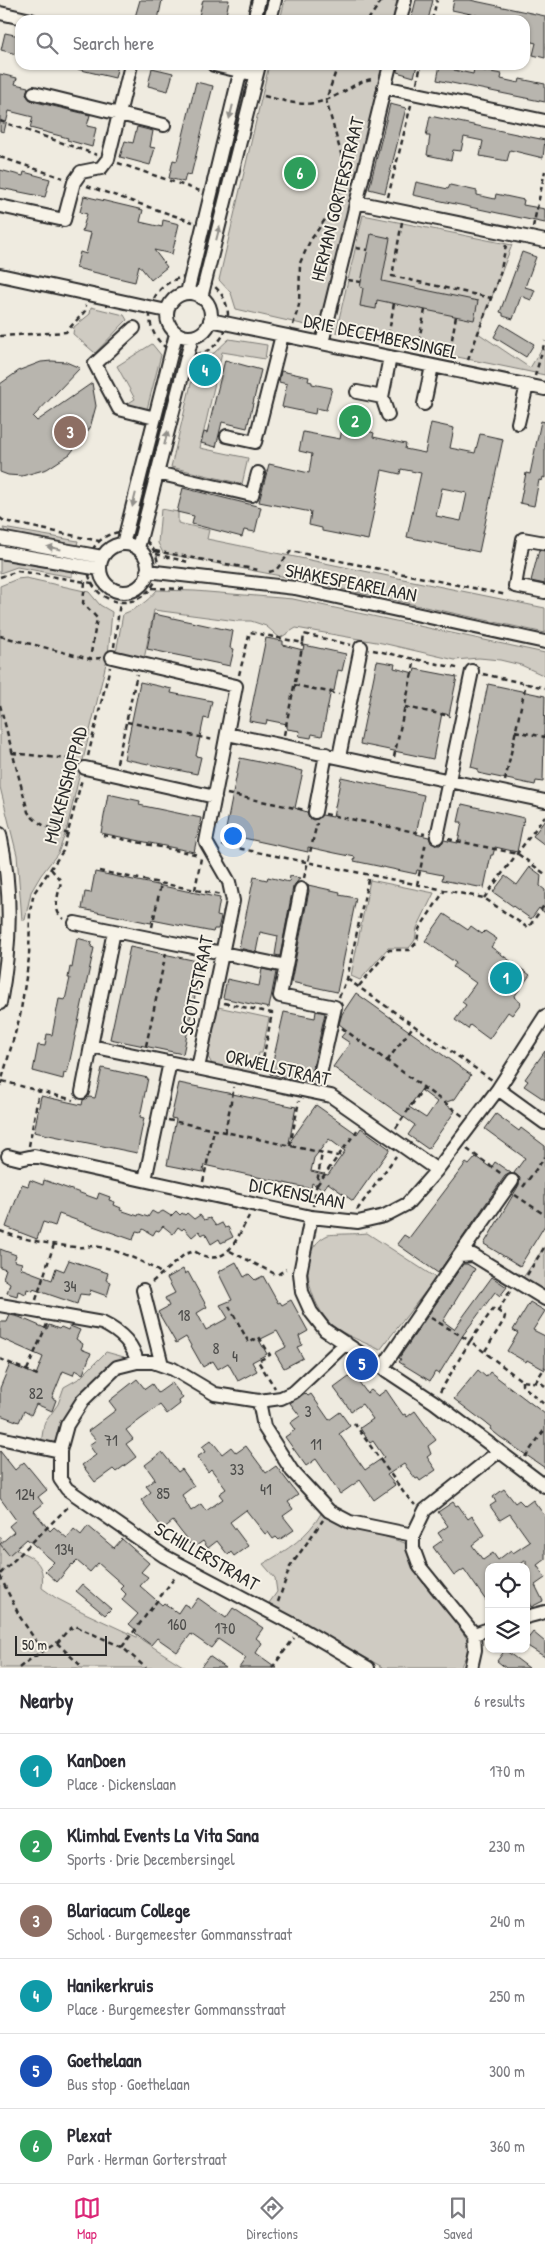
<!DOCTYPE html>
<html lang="en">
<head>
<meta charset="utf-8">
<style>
  :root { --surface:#fff; --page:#f7f7f7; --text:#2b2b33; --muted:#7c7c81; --line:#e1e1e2; --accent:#db2777 }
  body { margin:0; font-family:"Patrick Hand",sans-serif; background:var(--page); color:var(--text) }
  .controls { position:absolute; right:15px; bottom:15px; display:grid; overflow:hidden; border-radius:10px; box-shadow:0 1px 4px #0004 }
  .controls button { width:45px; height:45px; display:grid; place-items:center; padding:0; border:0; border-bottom:1px solid var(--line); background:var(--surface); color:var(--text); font:25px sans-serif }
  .scale { position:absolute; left:15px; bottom:12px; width:92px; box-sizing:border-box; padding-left:5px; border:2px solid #2b2b2b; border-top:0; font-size:14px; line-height:18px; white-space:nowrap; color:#2b2b2b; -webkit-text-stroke:4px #f7f3e8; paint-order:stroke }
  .you { position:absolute; left:232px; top:835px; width:18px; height:18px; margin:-12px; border:4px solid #fff; border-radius:50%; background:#1a73e8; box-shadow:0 0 0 8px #1a73e833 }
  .badge { display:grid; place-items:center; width:32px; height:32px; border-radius:50%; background:var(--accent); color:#fff; font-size:16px; font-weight:700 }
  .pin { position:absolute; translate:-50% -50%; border:2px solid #fff; box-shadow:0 1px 5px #0006 }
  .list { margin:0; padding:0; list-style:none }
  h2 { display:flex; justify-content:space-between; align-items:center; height:65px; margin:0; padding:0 20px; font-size:21px }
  h2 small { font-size:16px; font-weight:400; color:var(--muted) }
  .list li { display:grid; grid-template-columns:32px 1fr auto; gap:15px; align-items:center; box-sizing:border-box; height:75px; padding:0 20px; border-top:1px solid var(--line) }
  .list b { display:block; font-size:19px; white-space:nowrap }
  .list p { margin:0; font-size:16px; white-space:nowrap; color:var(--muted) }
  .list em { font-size:16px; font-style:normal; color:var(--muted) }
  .icon { flex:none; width:28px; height:28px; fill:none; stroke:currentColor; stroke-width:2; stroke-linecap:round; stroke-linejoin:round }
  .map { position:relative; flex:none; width:545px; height:1668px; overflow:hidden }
  .search { position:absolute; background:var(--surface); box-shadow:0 1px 4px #0004; left:15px; right:15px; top:15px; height:55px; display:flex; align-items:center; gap:12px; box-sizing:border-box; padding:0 18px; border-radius:15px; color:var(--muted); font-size:19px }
  .sheet { height:515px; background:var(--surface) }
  nav { display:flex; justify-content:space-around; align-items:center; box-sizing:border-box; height:70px; border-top:1px solid var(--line); background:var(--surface); font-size:14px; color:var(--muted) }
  nav a { display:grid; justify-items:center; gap:2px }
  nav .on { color:var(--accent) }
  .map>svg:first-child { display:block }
  .green { fill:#cfcbc2; stroke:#7d7b76 }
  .building { fill:#b8b5ae; stroke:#2b2b2b; fill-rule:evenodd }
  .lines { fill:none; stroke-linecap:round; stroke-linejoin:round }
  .minor-casing { stroke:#2b2b2b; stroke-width:16 }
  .path { stroke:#2b2b2b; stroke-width:2.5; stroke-dasharray:5 4; stroke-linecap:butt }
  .minor { stroke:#f7f3e8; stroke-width:12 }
  .oneway { fill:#918f8a }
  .labels { text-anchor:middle; stroke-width:4; stroke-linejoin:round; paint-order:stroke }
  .number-label { font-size:16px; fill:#4e4e4c }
  .street-label { font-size:19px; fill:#2b2b2b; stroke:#f7f3e8 }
</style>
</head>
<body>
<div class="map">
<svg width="545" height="1668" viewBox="0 0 545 1668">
  <rect width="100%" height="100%" fill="#efebe0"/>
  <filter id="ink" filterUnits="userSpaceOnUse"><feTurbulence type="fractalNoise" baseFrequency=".02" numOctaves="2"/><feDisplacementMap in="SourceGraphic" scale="10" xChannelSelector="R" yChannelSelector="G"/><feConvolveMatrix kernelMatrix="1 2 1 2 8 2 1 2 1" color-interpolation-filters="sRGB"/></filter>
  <g filter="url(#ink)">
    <!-- green -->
    <path class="green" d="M285 0H399L394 20H280Z
      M269 65H383L319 328 236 309 231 293 219 280Z
      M363 215 512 245 478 333 530 368 541 350 545 349V375L336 332Z
      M91 307 124 315 127 320 95 353 73 334 74 327 90 314Z
      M229 339 267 345 265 359 222 352 200 448 248 458 242 484 171 467 197 359 214 353Z
      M152 344 161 355 147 409 127 404 135 399 117 366Z
      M161 509 178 512V523L209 530 207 539 545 608V633L296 579 163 553 158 543Z
      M3 528 78 541 76 549 6 533Z
      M0 558 72 568V577L17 567 0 573Z
      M26 578 89 592 100 605 112 612 108 655 66 832 58 853 41 875 31 892 25 920H22L17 855 0 787V586L17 579Z
      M157 590 195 591 293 599 545 653V676L521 665 500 660 479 658 455 660 382 643 296 628 280 638 266 626 251 621H237L154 610 144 659 116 653 123 614C138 608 147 602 157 590Z
      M370 880 434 893 417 928 415 940 409 948H388L360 980 351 976Z
      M218 1007 269 1018 262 1053H259L255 1073 212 1064 208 1057Z
      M367 1233 436 1278 380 1350C367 1343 343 1335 332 1325 310 1305 293 1251 328 1235 331 1234 360 1234 367 1233Z
      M545 1246V1297L520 1282Z
      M106 1352 124 1357C86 1382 73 1406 55 1446L41 1443 44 1424 58 1404 64 1387 80 1378Z
      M322 1512 348 1525 405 1543C416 1589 448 1605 469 1643L466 1656 460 1668H384L269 1603 277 1592 275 1578 263 1564C287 1550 308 1537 322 1512Z
      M0 1537C20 1559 47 1551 42 1588L56 1598 85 1613 139 1638 186 1668H0Z"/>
    <!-- building -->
    <path class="building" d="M140 0H162L158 20 135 17Z
      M203 0H229L225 20H198Z
      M416 0H433L428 20H411Z
      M454 0H470L545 16V58L533 55 536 43 528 41 530 31 525 30V20H499L452 10Z
      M5 33 20 36V55L1 50Z
      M78 65H118L115 78 77 69Z
      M398 65H417L414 77 397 72Z
      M440 65H455L454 70 473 74 474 69 502 74 501 79 519 83 520 79 545 84V102L437 80Z
      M152 68 173 73 168 91 148 86Z
      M0 74 17 78 15 84 28 87 26 95 32 101 90 115 87 126 96 128 92 147 67 140 68 138 30 128 33 117 9 111 4 132 0 131Z
      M196 82 213 86 191 175 186 174 184 182 169 178 173 160 177 161Z
      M390 104 406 108 385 193 369 189Z
      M430 116 545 140 543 158 510 150 507 161 480 156 483 141 464 137 461 151 453 150 451 160 427 155 430 136H426Z
      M137 127 153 131 150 147 155 148 150 165 120 157 125 141 133 143Z
      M0 170 23 176 24 172 50 179 45 197 0 188Z
      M416 182 448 189 450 185 477 191V195L495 199 496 194 524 200 523 205 545 209V223L413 195Z
      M84 196 143 210 140 222 162 227 163 220 179 224 172 254 154 250 167 267 151 280 139 265 135 282 76 268 80 252 86 254 91 233 82 231 87 214 80 212Z
      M371 234 390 238 382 281 478 301 474 320 377 300 376 309 360 306 363 288 360 287Z
      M522 252 536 257 525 287 535 290 531 300 521 296 513 319 503 316V313L500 312Z
      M501 324 534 344 526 357 494 337Z
      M225 360 261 370 247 428 222 422 216 447 201 443 204 432 207 433Z
      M52 361 66 362 80 368 33 417 37 421 92 383 96 406 90 428 70 454 47 469 22 476 8 475 0 472V384L20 370 41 362Z
      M281 371 309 377 308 381 312 382V384L332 388 326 410 316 408 315 414 282 407 287 384 279 382Z
      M345 414 370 419 368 431 374 433 373 437 406 444 405 449 425 453 431 423 454 428 450 448 475 453 480 434 503 439 479 552 407 537 421 473 401 469 400 474 382 470 368 540 322 531V528L309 525 311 512 259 502 269 464 309 473 312 454 299 451 303 432 340 439ZM442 488 467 493 461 521 436 516Z
      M541 421 545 422V478L543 477 542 481 539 480 534 506 520 503 526 473 530 474Z
      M183 488 261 507 255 532 244 530 242 537 192 524 194 516 177 512Z
      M539 550 545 551V584L531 581Z
      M154 614 233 631 230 648 234 649 230 666 147 649Z
      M266 638 283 641V645L303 650 304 645 346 654 342 671 338 670 334 691 331 690 322 736 312 734 311 738 299 736 300 731 287 729V724L267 720 266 724 249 721Z
      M377 661 395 664 394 668 414 673 415 669 457 677 449 715 442 713 433 759 360 744Z
      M140 682 172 689 171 693 212 701 208 719 204 718 196 756 201 757 197 774 124 759Z
      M488 684 545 696 543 782 536 781 535 785 478 773V769L471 767Z
      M240 758 303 771 295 808 307 812 309 818 313 820 318 819 322 815 333 817 341 777 424 795 416 834 429 837 431 843 435 845H440L444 840 458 843 462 822H458L462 804 524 818 517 852 495 847 493 855H491L484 888 442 880 443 875 417 870 416 874 354 861 355 857 335 853 308 847V852L225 834Z
      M108 794 140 801 139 805 201 818 194 852 101 833Z
      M545 820V845L533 836Z
      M530 867 541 875 540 886 545 890V913L539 908 531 919 493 892 505 876 517 885Z
      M95 872 220 898 217 916 221 917 218 929H214L213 932 152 920 151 923 82 909 85 892 91 893Z
      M290 876 300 878 293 887 280 956 275 955 278 936 260 932 256 952 239 948 254 877 267 880 268 877 289 882Z
      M308 885 340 892 339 895 356 898 337 992 291 982 309 891Z
      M444 914 468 930 471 926 482 934 485 931 497 939 491 947 530 975 514 997 521 1003 512 1015 508 1012 489 1039 470 1025 468 1029 455 1020 466 1005 462 1002 476 983 453 967 456 963 425 941Z
      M77 938 92 942 91 947 94 948 67 1074 64 1073 63 1079 33 1071 38 1045 45 1046 47 1034 52 1035 59 999 65 1000 70 978H68L70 967 72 968Z
      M130 947 202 962 183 1054 110 1039Z
      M262 969 276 972 269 1008 223 998 227 979 259 986Z
      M356 993 471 1075 455 1099 444 1103 455 1111 428 1149 408 1135 415 1125 333 1067 350 1043 341 1037 347 1030 339 1024 342 1014ZM421 1090 437 1102 426 1118 409 1107Z
      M316 1011 325 1013 313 1068V1083L270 1074 284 1012 315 1018Z
      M545 1051V1100L524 1086 528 1081 525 1079Z
      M102 1068 148 1078 140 1117 144 1118 137 1153 34 1132 41 1096 82 1105 83 1100 89 1097 95 1098Z
      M179 1083 296 1107 289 1143 316 1105 357 1134 361 1128 390 1149 353 1201 328 1183 323 1190 312 1183 311 1189 204 1165 203 1172 167 1165 176 1119 171 1118ZM329 1139 345 1151 328 1175 311 1171 314 1158Z
      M496 1114 519 1131 521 1128 545 1146V1225L520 1266 484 1244 519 1185 520 1178 514 1173 525 1158 485 1129Z
      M476 1157 491 1168 495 1162 511 1173 505 1176 438 1273 397 1244 404 1235 409 1238 466 1163 469 1165Z
      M30 1180 43 1185 44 1180 97 1199 99 1193 110 1197 109 1200 115 1202 114 1205 121 1208 120 1210 138 1216 139 1214 148 1217 152 1211 157 1214 163 1211 171 1216 176 1211 180 1215 182 1213 185 1215 187 1213 194 1219 200 1215 204 1220 210 1218 216 1226 222 1223 225 1228 228 1227 233 1237 221 1243 219 1239 211 1244 205 1233 202 1235 199 1231 192 1237 184 1228 182 1230 178 1227 173 1234 163 1226 159 1231 156 1230 153 1235 143 1229 141 1232 136 1231 133 1240 59 1214 55 1226 43 1222 37 1239 6 1227 22 1184 28 1186Z
      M0 1249 16 1255 14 1261 22 1263 20 1268 52 1280 56 1268 64 1271 69 1260 108 1273 106 1280 111 1282 107 1296 90 1290 89 1295 80 1294 77 1304 33 1289V1291L27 1289 26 1294 18 1291 17 1296 7 1293 10 1283 3 1278 6 1269 0 1267Z
      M236 1262 244 1277 249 1274 255 1280 263 1276 278 1303 280 1302 282 1305 291 1300 308 1331 299 1336 302 1345 297 1347 303 1358 284 1368 275 1353 286 1347 277 1331 259 1340 267 1354 252 1362 257 1371 238 1381 228 1363 218 1369 213 1361 203 1367 186 1337 176 1343 158 1312 169 1306 165 1298 175 1293 167 1278 183 1269 185 1274 188 1272 207 1307 197 1313 206 1330 228 1318 220 1305 232 1300 218 1272Z
      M463 1264H467L475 1269 443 1321 454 1329 492 1277 507 1287 500 1296 495 1292 463 1335 439 1374 435 1372 430 1381 399 1362 401 1359 399 1358Z
      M530 1302 545 1311 533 1330 545 1336V1370L527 1360 526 1362 507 1351 518 1333 513 1330Z
      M10 1315 19 1317 47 1329 49 1325 59 1329 61 1327 68 1330 70 1326 80 1330 76 1339 83 1344 81 1349 91 1353 83 1374 75 1370 73 1375 63 1371 52 1398 56 1400 52 1411 36 1404 31 1415 24 1411 19 1422 0 1415V1388L10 1364 36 1375 43 1357 0 1338V1322H7Z
      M478 1370 486 1377 490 1372 545 1414V1468L500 1437 490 1429 491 1427 454 1399Z
      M353 1374 367 1393 371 1390 378 1396 386 1390 403 1415 405 1414 407 1417 415 1411 436 1440 428 1446 431 1454 427 1457 436 1470 420 1481 418 1478 416 1479 404 1464 387 1475 395 1485 374 1500 360 1480 340 1494 316 1459 306 1466 285 1437 295 1430 290 1423 300 1416 290 1403 305 1393 308 1396 311 1394 329 1420 340 1412 350 1426 339 1434 365 1470 384 1457 373 1441 370 1443 360 1428 373 1419 362 1404 351 1411 334 1388Z
      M137 1379 145 1389 152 1384 158 1393 172 1383 183 1398 179 1401 180 1404 167 1414 160 1405 126 1430 133 1439 126 1444 136 1457 116 1472 113 1469 95 1482 82 1465 96 1455 89 1445 96 1440 88 1431 116 1410 109 1401Z
      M211 1440 222 1454 231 1447 236 1453 246 1446 266 1473 276 1466 298 1495 288 1502 293 1509 283 1516 294 1530 279 1540 276 1537 273 1539 268 1532 265 1534 246 1510 230 1522 248 1546 234 1556 231 1552 228 1555 217 1541 208 1548 203 1541 193 1548 173 1521 163 1529 141 1500 151 1492 146 1486 155 1479 145 1465 162 1452 178 1472 182 1469 194 1486 182 1495 191 1511 201 1504 206 1511 223 1499 219 1494 226 1489 211 1469 208 1472 197 1457 205 1452 202 1447Z
      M0 1451 15 1470 24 1462 47 1490 38 1497 43 1504 34 1511 50 1531 54 1527 67 1538 74 1529 81 1535 88 1526 114 1548 122 1539 149 1563 141 1572 148 1577 140 1586 162 1605 164 1603 178 1613 184 1604 191 1608 198 1598 226 1618 233 1608 263 1628 256 1638 262 1643 256 1653 277 1668H239L246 1658 218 1639 211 1648 191 1634 177 1652 157 1638 151 1645 135 1633 137 1631 129 1624 138 1614 122 1600 126 1594 120 1588 123 1585 98 1563 90 1572 77 1561 73 1565 72 1564 57 1582 45 1571 54 1562 27 1539 9 1555 0 1544 14 1532 9 1526 16 1520 0 1498Z
      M504 1489 515 1503 519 1500 525 1506 533 1500 545 1516V1559L537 1565 545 1578 535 1585 543 1601 531 1607 526 1597V1560L517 1567H489V1605L464 1569 454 1576 433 1547 443 1540 438 1533 448 1526 438 1512 453 1502 456 1506 458 1505 468 1519 472 1516 485 1535 472 1545 483 1560 493 1553 498 1560 511 1550 513 1553 530 1542 510 1514 500 1520 490 1506 496 1502 493 1497Z
      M82 1584 111 1609 105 1615 76 1591Z
      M533 1632 545 1642V1657L526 1645V1641Z
      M505 1650 529 1668H506L497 1661Z
      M209 1656 226 1668H200Z"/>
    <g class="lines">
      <defs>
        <path id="minor" d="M0 13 31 20
          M254 20 259 0
          M270 20 275 0
          M400 20 405 0
          M214 65 248 73
          M384 87 545 121
          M34 93 164 125
          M356 202 545 241
          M0 206 64 220 74 182 81 172 101 168 108 159 131 65
          M0 275 167 311
          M187 293 242 65
          M167 315a22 22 0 1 1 44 0a22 22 0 1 1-44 0Z
          M201 298 259 65
          M210 320 545 389
          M134 328 95 364 119 409 155 418
          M322 343 390 65
          M357 392 382 397 388 415
          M382 397 390 357
          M424 404 432 366
          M518 423 527 385
          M227 436 255 442 282 335
          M157 473 252 495 258 473
          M0 538 102 557
          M545 543 523 539 515 586 545 592
          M123 544 176 334
          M100 568a24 24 0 1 1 48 0a24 24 0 1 1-48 0Z
          M138 548 192 337
          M0 552 100 569
          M147 571 295 588 545 642
          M112 657 236 686 206 842 229 882 233 901 198 1068
          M227 734 545 801
          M339 757 361 647
          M85 768 215 797
          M315 812 326 754
          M0 834C12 889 11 947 0 1003
          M437 837 472 671
          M301 889 280 996 335 1007 321 1070
          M75 923 286 966
          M114 931 91 1046 331 1096 437 1170
          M498 1089 545 1123
          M82 1092 91 1046
          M8 1156 20 1159 34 1156 311 1217 358 1222 384 1216 407 1204 437 1170 498 1089 545 1016
          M145 1180 170 1062
          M311 1217 300 1273 302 1292 311 1312 325 1330 434 1402 545 1486
          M459 1256 512 1181
          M143 1290 162 1365
          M0 1305 102 1323C119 1331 133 1343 137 1362
          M346 1343 294 1392 281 1398 259 1401 215 1394 173 1369 153 1362H137L117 1367 83 1400 67 1425 60 1451V1479L67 1489 164 1556 300 1628 368 1668
          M383 1367 459 1256 473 1255 545 1299
          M259 1401 264 1427 292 1471 329 1511 350 1522 413 1535
          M0 1438 60 1451
          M526 1617 545 1612
          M474 1634 489 1629
          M471 1668 475 1650 474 1634 420 1567 413 1548V1535L425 1510 498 1452"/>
      </defs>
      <!-- minor casing -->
      <use href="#minor" class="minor-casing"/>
      <!-- path -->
      <path class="path" d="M368 20 382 0
        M432 20 437 0
        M338 65 326 100 342 157 340 190 347 192
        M417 83 421 65
        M264 96C294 103 309 110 339 94 351 88 360 80 374 79
        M0 121 97 155
        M0 157 63 178
        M118 163 200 191
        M87 186 193 222
        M388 197 411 105
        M402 222 392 276 491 298
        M533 227 545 171
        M356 248 368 250
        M150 316a39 39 0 1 1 78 0a39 39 0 1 1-78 0Z
        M348 280 361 282
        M293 325 299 305 300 263 310 241 331 211 340 190
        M0 336 66 332 85 311 86 305
        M387 344 394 303
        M417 350 425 310
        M449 357 456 316
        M468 360 500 274 506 245
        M535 376 545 341
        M0 518 4 521 99 541
        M88 567a35 35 0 1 1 70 0a35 35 0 1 1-70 0Z
        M155 551 259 570
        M156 554 188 562
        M269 572 276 570 291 551 507 595
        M0 577 18 571 92 583
        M85 582 83 603 97 618 90 659
        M152 588 185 589
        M0 636 90 659 101 658
        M114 647 120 602
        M373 650 461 669
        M483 674 545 688
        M239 675 250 632 303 643 304 634 351 645
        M294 685 339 694
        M0 705 28 812C38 826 52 829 69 834
        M405 707 450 716
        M127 722 214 740
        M515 731 545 737
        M284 735 303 643
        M12 753 77 760
        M88 756 110 667
        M394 757 415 659
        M117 763 137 674
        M505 781 526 683
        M227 794 305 810
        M325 814 425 834
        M103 835 199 855
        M448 839 518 854 545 874
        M222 845 484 898 528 928 545 904
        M51 869 61 881C59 894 51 911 64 919
        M99 871 221 895
        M304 878 317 823
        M417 885 426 842
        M195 890 201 858
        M484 898 545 816
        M152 927 161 884
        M347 979 492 1080
        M359 986 389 950H410L417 942 419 929 445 890
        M339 997 347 979 369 875
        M224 1003 272 1013 261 1070
        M342 1028 463 1116
        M146 1046 166 953
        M387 1061 414 1025
        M2 1081 73 1100
        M0 1086 20 1016 29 958 30 911 34 893 63 851 82 779
        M168 1120 338 1156
        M396 1128 424 1087
        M225 1132 234 1087
        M29 1146 39 1091
        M290 1146 299 1101
        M467 1149 503 1175
        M203 1182 214 1130
        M317 1185 358 1129
        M523 1187 545 1157
        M515 1195 545 1215
        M313 1206 322 1153
        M357 1210 396 1156
        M0 1231C24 1240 49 1244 75 1247 81 1248 88 1246 94 1246 118 1250 141 1260 161 1273
        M230 1251 277 1275 286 1269
        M527 1275 545 1246
        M152 1282 185 1254 194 1251C226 1271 236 1240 249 1216
        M36 1300 54 1244
        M229 1306 249 1343 259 1337 270 1355 258 1361 275 1388
        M498 1311 510 1291
        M431 1318 470 1341 494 1308 505 1316 504 1320 485 1351
        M0 1359 40 1376
        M27 1370 47 1324
        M522 1381V1385L545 1405
        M535 1383 545 1367
        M440 1392 470 1341 522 1381 541 1383 545 1386
        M354 1423 404 1493 415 1505
        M525 1457 545 1429
        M0 1574 70 1505
        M0 1576 20 1617 42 1650
        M278 1602 290 1567 323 1520
        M57 1643 83 1668
        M122 1647 176 1576
        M19 1668C31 1658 42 1652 55 1644 63 1639 64 1631 75 1626L122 1647 146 1668
        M272 1668 294 1638"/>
      <!-- minor -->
      <use href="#minor" class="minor"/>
    </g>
    <!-- one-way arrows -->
    <defs><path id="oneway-solid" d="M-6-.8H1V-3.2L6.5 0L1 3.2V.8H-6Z" transform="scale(1.25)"/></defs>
    <g class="oneway">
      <use href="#oneway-solid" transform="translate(231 112) rotate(104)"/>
      <use href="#oneway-solid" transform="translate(218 233) rotate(-76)"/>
      <use href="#oneway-solid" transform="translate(166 438) rotate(-76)"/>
      <use href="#oneway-solid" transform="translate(134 500) rotate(104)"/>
      <use href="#oneway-solid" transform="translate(54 548) rotate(-169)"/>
    </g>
  </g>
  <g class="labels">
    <!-- number labels -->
    <g class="number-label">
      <text x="70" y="1292">34</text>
      <text x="184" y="1321">18</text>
      <text x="216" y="1354">8</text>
      <text x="235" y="1362">4</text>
      <text x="36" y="1399">82</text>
      <text x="308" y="1417">3</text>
      <text x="111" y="1446">71</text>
      <text x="316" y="1450">11</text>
      <text x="237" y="1475">33</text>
      <text x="266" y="1495">41</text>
      <text x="163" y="1499">85</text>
      <text x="25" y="1500">124</text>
      <text x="64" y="1555">134</text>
      <text x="177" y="1630">160</text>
      <text x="225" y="1634">170</text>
    </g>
    <!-- street labels -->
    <g class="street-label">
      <text transform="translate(337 199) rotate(-76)" y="7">HERMAN GORTERSTRAAT</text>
      <text transform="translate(381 336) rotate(12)" y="7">DRIE DECEMBERSINGEL</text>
      <text transform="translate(351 582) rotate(11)" y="7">SHAKESPEARELAAN</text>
      <text transform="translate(65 785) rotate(-75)" y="7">MULKENSHOFPAD</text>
      <text transform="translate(196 985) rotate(-78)" y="7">SCOTTSTRAAT</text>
      <text transform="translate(278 1067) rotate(13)" y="7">ORWELLSTRAAT</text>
      <text transform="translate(297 1193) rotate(11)" y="7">DICKENSLAAN</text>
      <text transform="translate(207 1556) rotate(30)" y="7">SCHILLERSTRAAT</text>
    </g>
  </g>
</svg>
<div class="controls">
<button><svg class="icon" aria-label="locate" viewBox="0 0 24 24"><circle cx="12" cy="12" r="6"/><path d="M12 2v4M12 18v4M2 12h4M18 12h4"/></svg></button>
<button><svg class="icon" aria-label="layers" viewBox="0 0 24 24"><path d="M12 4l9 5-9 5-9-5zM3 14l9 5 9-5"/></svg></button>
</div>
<div class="scale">50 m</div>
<div class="you"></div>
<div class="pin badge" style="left:506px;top:978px;background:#0f9aa8">1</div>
<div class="pin badge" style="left:355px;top:421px;background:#2e9e5b">2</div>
<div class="pin badge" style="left:70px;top:432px;background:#8d6e63">3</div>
<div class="pin badge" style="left:205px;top:370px;background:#0f9aa8">4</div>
<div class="pin badge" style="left:362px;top:1364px;background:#1a4fb4">5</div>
<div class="pin badge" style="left:300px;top:173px;background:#2e9e5b">6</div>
<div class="search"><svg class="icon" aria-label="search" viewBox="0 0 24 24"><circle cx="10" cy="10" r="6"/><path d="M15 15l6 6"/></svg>Search here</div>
</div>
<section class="sheet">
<h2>Nearby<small>6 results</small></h2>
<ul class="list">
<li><span class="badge" style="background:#0f9aa8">1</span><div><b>KanDoen</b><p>Place · Dickenslaan</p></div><em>170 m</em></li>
<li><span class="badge" style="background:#2e9e5b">2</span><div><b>Klimhal Events La Vita Sana</b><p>Sports · Drie Decembersingel</p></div><em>230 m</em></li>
<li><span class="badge" style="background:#8d6e63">3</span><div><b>Blariacum College</b><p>School · Burgemeester Gommansstraat</p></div><em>240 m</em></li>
<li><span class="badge" style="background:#0f9aa8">4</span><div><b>Hanikerkruis</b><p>Place · Burgemeester Gommansstraat</p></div><em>250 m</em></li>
<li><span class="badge" style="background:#1a4fb4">5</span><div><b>Goethelaan</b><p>Bus stop · Goethelaan</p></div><em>300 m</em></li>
<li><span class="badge" style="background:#2e9e5b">6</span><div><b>Plexat</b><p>Park · Herman Gorterstraat</p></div><em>360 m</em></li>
</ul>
</section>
<nav>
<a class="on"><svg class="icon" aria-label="map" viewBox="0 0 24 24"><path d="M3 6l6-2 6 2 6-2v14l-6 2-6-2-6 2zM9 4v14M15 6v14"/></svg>Map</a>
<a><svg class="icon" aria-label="directions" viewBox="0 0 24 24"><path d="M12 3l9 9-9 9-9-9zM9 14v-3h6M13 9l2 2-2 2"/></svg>Directions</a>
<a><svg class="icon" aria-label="saved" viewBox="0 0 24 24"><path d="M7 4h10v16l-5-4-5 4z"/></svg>Saved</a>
</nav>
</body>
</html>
